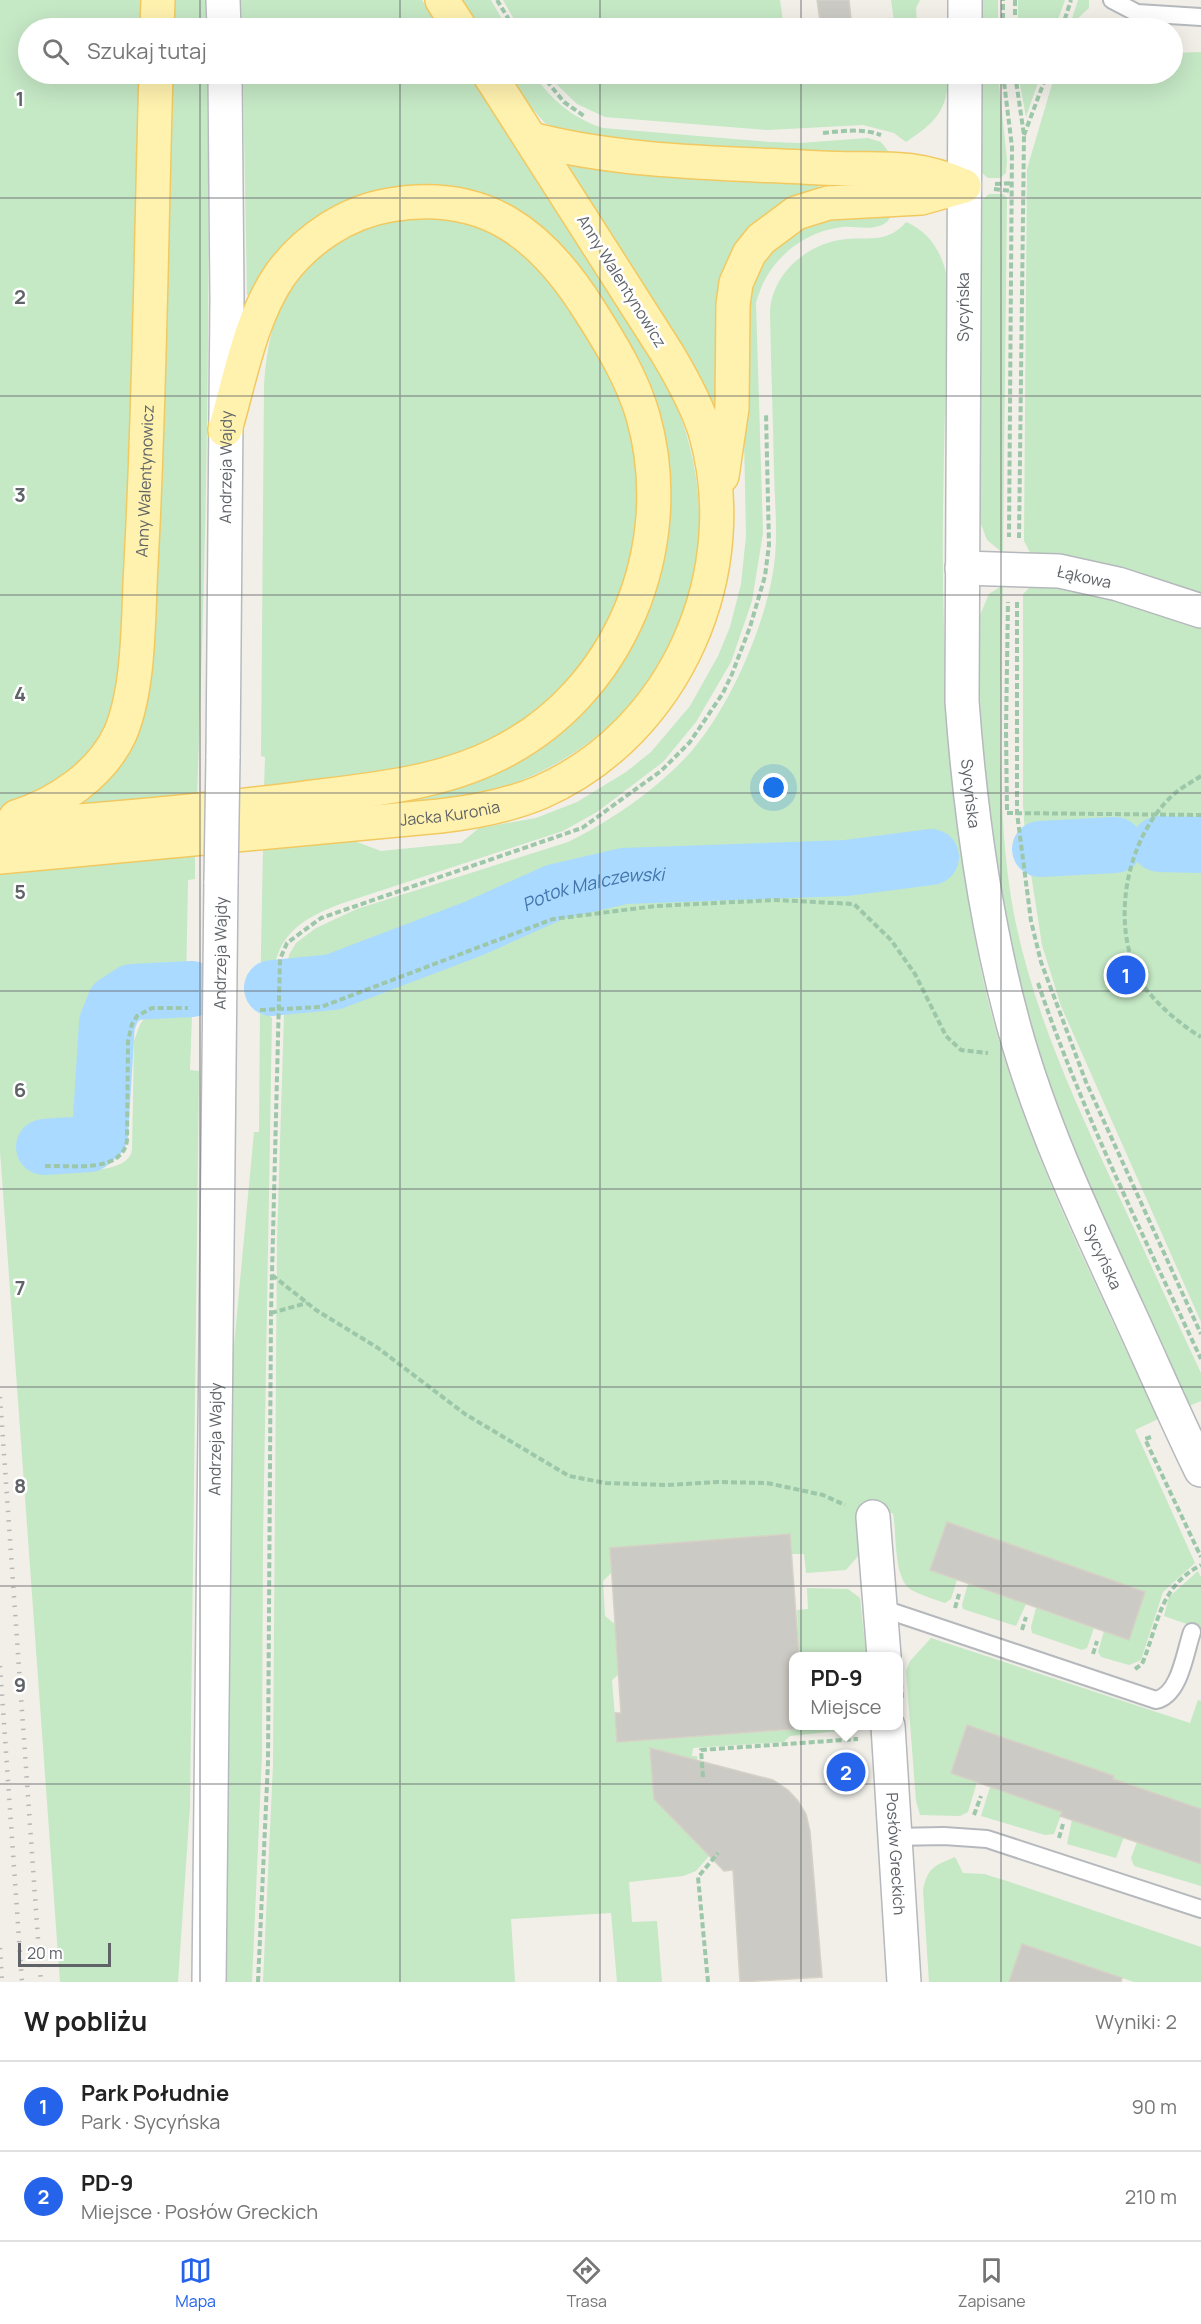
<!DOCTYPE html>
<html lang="pl">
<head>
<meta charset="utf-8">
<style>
  :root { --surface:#fff; --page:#f6f6f6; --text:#222; --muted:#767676; --line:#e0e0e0; --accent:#2563eb }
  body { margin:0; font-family:Manrope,sans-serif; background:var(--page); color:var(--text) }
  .scale { position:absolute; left:18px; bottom:15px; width:93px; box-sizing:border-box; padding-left:6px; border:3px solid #5f6368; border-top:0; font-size:16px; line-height:21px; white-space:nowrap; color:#5f6368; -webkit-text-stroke:4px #fff; paint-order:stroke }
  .you { position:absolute; left:774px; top:788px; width:21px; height:21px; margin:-15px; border:4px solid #fff; border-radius:50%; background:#1a73e8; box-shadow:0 0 0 9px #1a73e833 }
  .badge { display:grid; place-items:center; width:39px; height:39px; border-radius:50%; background:var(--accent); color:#fff; font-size:20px; font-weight:700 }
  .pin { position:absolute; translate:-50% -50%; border:3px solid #fff; box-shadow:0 2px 6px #0006 }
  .popup { position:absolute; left:789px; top:1652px; width:114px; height:78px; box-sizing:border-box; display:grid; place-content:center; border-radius:12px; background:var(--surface); filter:drop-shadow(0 2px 4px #0005); font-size:20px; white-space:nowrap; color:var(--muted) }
  .popup b { font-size:22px; color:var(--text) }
  .popup::after { content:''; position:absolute; left:50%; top:100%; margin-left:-12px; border:12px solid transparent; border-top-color:var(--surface) }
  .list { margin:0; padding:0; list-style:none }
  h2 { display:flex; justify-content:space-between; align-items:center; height:78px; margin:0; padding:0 24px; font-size:26px }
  h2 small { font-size:20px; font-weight:400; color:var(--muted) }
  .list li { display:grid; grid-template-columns:39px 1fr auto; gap:18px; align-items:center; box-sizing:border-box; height:90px; padding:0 24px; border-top:2px solid var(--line) }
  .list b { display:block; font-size:22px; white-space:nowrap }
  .list p { margin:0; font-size:20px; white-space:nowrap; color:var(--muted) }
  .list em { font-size:20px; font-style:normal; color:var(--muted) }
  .icon { flex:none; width:33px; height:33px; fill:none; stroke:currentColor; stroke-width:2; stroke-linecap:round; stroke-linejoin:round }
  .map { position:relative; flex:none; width:1201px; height:1982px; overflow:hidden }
  .search { position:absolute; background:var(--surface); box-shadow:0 6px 24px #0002; left:18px; right:18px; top:18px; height:66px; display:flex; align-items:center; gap:15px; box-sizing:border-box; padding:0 21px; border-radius:33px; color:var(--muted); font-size:22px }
  .sheet { height:258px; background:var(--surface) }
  nav { display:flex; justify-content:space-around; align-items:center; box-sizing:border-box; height:84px; border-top:2px solid var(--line); background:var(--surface); font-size:16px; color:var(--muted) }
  nav a { display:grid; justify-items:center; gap:3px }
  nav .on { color:var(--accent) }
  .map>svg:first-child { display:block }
  .green { fill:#c5e8c5 }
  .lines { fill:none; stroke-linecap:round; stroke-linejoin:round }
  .river { stroke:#aadaff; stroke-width:56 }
  .building { fill:#cccac5; stroke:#d6d1c6; stroke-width:1.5 }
  .service-casing { stroke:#b5b8bc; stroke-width:20 }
  .minor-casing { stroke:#b5b8bc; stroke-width:36 }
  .tertiary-casing { stroke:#b5b8bc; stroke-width:36 }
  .secondary-casing { stroke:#b6babf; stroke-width:36 }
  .primary-casing { stroke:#f2c960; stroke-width:36 }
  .path { stroke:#9cc7a9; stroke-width:4; stroke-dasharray:6 3; stroke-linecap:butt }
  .service { stroke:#fff; stroke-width:16 }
  .minor { stroke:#fff; stroke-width:33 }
  .tertiary { stroke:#fff; stroke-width:33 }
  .secondary { stroke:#fff; stroke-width:33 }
  .primary { stroke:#fff2af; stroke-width:33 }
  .rail { stroke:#b6b7b8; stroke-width:4.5; stroke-dasharray:1.5 8; stroke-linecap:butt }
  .secondary-bridge-casing { stroke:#b6babf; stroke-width:36; stroke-linecap:butt }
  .secondary-bridge { stroke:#fff; stroke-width:33 }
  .grid { fill:none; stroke:#5f6368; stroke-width:1.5; stroke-opacity:0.55 }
  .labels { text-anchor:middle; stroke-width:5; stroke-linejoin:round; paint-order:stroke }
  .street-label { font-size:16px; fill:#5f6368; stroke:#fff }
  .water-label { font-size:18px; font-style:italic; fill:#4174aa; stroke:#fff }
  .grid-label { font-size:20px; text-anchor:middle; font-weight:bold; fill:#5f6368; stroke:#fff; stroke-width:5; stroke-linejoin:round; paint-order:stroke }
</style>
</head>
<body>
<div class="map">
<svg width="1201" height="1982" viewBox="0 0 1201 1982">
  <rect width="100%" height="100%" fill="#f1efe8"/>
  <!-- green -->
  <path class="green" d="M0 0H147L146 28H28V74H144L124 657 113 721 79 769 7 809 0 810Z
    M172 0H205L206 28H171Z
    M241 0H422L440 28H242Z
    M463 0H491L507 28H480Z
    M503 0H780L784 28H519Z
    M891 0H920L916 8 917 23 927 28H895Z
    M982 0H998V28H981Z
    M1018 0H1065L1055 28H1018Z
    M1078 0H1089V8L1077 19 1087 28H1069Z
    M1201 52V600L1033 558 1024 541 1027 169 1055 74H1172L1173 53Z
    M170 74H207C211 315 206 555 197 796L67 809 114 769Z
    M243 74H469L666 383C746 543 677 727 506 786 470 799 432 801 395 805 351 809 307 813 263 817L490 771 650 600 637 370 467 194 287 248 250 294 247 295Z
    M509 74H533C552 100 572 118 603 128L770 142 800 143 868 138 881 142 889 152 881 155 610 144 560 131 545 123 526 102Z
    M546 74H789L791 84 861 74H949C947 111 936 122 906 142L894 133 863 125 767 130 605 117 577 104Z
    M982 74H998L1007 160 1006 173 1000 178H988L982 173Z
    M1018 74H1041L1026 117Z
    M572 163 819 183V189L754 229 717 414 690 357 568 169Z
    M989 194H1003L1007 198 1003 553 987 540 979 519 981 201Z
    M891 213C890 220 886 224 879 226 867 230 855 226 842 227 800 232 766 263 756 303L763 533 752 601 731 662 696 722 663 762 597 812 563 831 340 904C288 924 271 944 272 1001H260L263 849 354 841 381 851 461 843 479 828 536 818 577 802 626 772 651 752 690 706 718 656 730 627 741 584 746 536 742 338 745 296 768 247 811 218Z
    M402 216 447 217 494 231 537 261 608 366 627 410 641 481 632 574 588 663 508 735 432 765 264 788 265 757 261 756 264 387C267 329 283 277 334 244 342 239 349 233 358 229 372 223 388 220 402 216Z
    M906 222C930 232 942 253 947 277 947 394 940 511 944 627 948 745 958 863 983 979 1016 1130 1094 1279 1158 1419L1135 1430 1195 1563 1163 1592 1141 1660 1129 1665 1101 1657 1098 1652 1104 1631 1129 1639 1145 1592 947 1522 930 1570 957 1580 951 1599 945 1603C934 1599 920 1595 910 1589 893 1576 897 1533 893 1513L857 1515 859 1555 846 1570 806 1573 804 1554H792L790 1534 610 1548 612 1572 603 1581 605 1616 615 1624 619 1674 612 1680 617 1742 846 1726H849V1730L790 1736 784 1742 693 1748 692 1756H697L698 1768 652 1772 654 1799 709 1856 696 1871 683 1876 629 1882 632 1922 657 1921 662 1982H617L611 1913 511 1919 515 1982H263L273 1765 277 1241 285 981 289 955 296 943 316 928 357 909 568 842C611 821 657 789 689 754 728 710 761 635 772 578 779 544 775 507 774 473 773 420 771 366 770 313 771 274 808 242 847 239 871 237 888 243 906 222Z
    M1034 583 1060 585 1201 624V1322L1061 1006 1042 945 1025 835 1023 804V594Z
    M1003 585C1001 684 996 785 1009 884 1023 986 1066 1082 1109 1175 1140 1241 1170 1307 1201 1373V1401L1189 1406 1103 1223 1042 1064 1023 1003 1005 914 987 801 981 720 977 622 989 594Z
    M195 856V879L188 880 186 985C167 985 144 982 125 987 74 1002 98 1089 94 1126 83 1142 61 1139 44 1142L46 1171C68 1170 128 1176 132 1150L134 1041C138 1031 140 1019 150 1014H192L190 1070 199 1071 190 1806 178 1982H60L0 1151V872Z
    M147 1000 128 1018 124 1028 123 1139C119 1153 110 1156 96 1157L107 1148 115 1136 114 1027 123 1009Z
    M267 1012 272 1018 263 1540 262 1755 252 1982H224L233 1356 254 1132H259L260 1013Z
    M1198 1571 1201 1577V1629L1164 1616 1169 1597Z
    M968 1584 1026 1604 1016 1626 963 1609 962 1605Z
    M807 1588 848 1589 860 1598 866 1652 862 1656H799L797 1610 808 1609Z
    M1036 1608 1094 1628 1087 1648 1082 1650 1032 1633 1031 1627Z
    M931 1638 1190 1723 1198 1700 1201 1701V1809L1113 1779 1114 1776 967 1725 951 1773 977 1782 968 1812 960 1816 920 1815 916 1801 906 1671 910 1661Z
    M990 1787 1062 1812 1054 1834 1045 1835 981 1816Z
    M1073 1815 1124 1837 1116 1858 1067 1844Z
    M1137 1842 1201 1864V1886L1134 1866 1131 1858Z
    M955 1857 963 1873 984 1874 1007 1881 1201 1947V1982H1134L1023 1944 1009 1982H929L923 1890C928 1866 935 1866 955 1857Z"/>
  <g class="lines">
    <!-- river -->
    <g class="river">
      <path d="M1159 844 1201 845"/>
      <path d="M1040 849 1115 845"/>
      <path id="s1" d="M272 988 333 982 475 928 555 892 624 876 846 868 931 857"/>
      <path d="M44 1147 89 1144 100 1135 107 1023 115 1003 132 992 192 989"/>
    </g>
  </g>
  <!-- building -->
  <path class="building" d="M817 0H849L852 28H821Z
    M947 1522 1145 1592 1129 1640 930 1570Z
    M790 1534 799 1656H794V1729L617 1742 615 1713H621L610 1548Z
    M967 1725 1114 1776 1113 1779 1201 1809V1864L1060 1816 1062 1812 951 1773Z
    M650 1748 773 1780 788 1790 798 1801 806 1814 810 1831 822 1977 740 1982 733 1870 724 1871 654 1799Z
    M1022 1944 1122 1978 1121 1982H1009Z"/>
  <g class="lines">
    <defs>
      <path id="service" d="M1112 0 1137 13 1201 17
        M881 1608 1156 1700C1180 1695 1185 1652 1192 1632
        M894 1837 944 1836 987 1839 1201 1909"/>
      <g id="minor">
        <path id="s2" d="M962 568 1059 571 1118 584 1201 611"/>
        <path d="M873 1517 884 1656"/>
        <path id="s3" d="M888 1726 904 1982"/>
      </g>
      <g id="tertiary">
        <path d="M965 28V0"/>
        <path id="s4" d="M965 74 962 701C970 811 985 921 1014 1027 1041 1125 1085 1218 1127 1309 1152 1363 1175 1417 1201 1470"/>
      </g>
      <g id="secondary">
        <path d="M223 0 224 28"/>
        <path id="s5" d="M223 758 227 300 225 74"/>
        <path id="s6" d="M209 1982 221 881"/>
      </g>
      <g id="primary">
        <path d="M442 0 460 28"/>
        <path d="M157 28 158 0"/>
        <path d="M531 139C622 163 727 163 821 168 878 171 908 162 964 186"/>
        <path d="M722 476 732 408 733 305 736 283 749 254 761 239 796 213 828 203 921 198 964 186"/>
        <path id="s7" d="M16 817C57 804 101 775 120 734 140 688 138 616 141 564 150 401 151 237 156 74"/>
        <path d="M0 827C102 820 204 811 305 798 369 790 438 784 496 755 620 695 680 547 643 416 632 378 611 344 590 311 542 234 485 189 390 205 347 212 306 239 280 275 250 319 240 379 225 430"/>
        <path id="s8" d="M0 857 440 816C475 812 508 806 541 792 677 732 746 571 705 431 696 403 682 378 667 353L489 74"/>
      </g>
    </defs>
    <!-- service casing -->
    <use href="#service" class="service-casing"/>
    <!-- minor casing -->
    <use href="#minor" class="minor-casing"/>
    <!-- tertiary casing -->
    <use href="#tertiary" class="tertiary-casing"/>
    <!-- secondary casing -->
    <use href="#secondary" class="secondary-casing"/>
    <!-- primary casing -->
    <use href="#primary" class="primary-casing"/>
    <!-- path -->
    <path class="path" d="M497 0 514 28
      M1015 0V28
      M1003 28V0
      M1062 28 1071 0
      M541 74 564 102 584 116
      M1003 74 1012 147 1009 537
      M1015 74 1024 135 1019 538
      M823 133C843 131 862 128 881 135
      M1024 135 1047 74
      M995 184 1013 183
      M994 189 1012 191
      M1017 602V813L1031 921 1041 962 1086 1082 1201 1334
      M1201 776C1192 782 1182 787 1174 794 1126 837 1109 924 1141 981 1151 1000 1182 1026 1201 1037
      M1007 810 1006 730 1008 602
      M1007 813 1201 815
      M1038 983C1082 1112 1143 1235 1201 1359
      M260 1010 321 1007 553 919 656 906 776 900 854 904 891 940 915 974 946 1036 961 1050 988 1053
      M45 1166C71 1165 123 1174 127 1140L128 1041 132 1024 137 1016 152 1008H188
      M272 1275 316 1310 378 1348 465 1414 569 1476 606 1483 668 1485 717 1482 767 1483 823 1495 845 1505
      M271 1313 307 1303
      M1151 1437 1145 1439 1201 1557
      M955 1608 959 1594
      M1022 1630 1026 1617
      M1093 1654 1097 1641
      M1135 1669 1142 1664C1159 1624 1158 1588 1201 1565
      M901 1683 902 1699
      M703 1777 701 1750 858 1739
      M974 1815 981 1796
      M1059 1838 1063 1824
      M258 1982 268 1762 271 1313 280 959 287 943 321 918 582 828 661 771 690 742 723 693 732 674 750 627 765 576 769 545 766 413
      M708 1982 698 1877 718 1853"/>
    <!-- service -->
    <use href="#service" class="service"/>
    <!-- minor -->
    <use href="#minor" class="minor"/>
    <!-- tertiary -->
    <use href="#tertiary" class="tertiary"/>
    <!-- secondary -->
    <use href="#secondary" class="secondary"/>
    <!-- primary -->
    <use href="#primary" class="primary"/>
    <!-- rail -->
    <path class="rail" d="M0 1397 41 1982
      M0 1666 22 1982
      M0 1948 2 1982"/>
    <defs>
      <path id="secondary-bridge" d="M221 881 223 758"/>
    </defs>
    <!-- secondary-bridge casing -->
    <use href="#secondary-bridge" class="secondary-bridge-casing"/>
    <!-- secondary-bridge -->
    <use href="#secondary-bridge" class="secondary-bridge"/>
  </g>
  <!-- grid -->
  <path class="grid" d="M200 0V28M400 0V28M600 0V28M801 0V28M1001 0V28M200 74V1982M400 74V1982M600 74V1982M801 74V1982M1001 74V1982M0 198H1201M0 396H1201M0 595H1201M0 793H1201M0 991H1201M0 1189H1201M0 1387H1201M0 1586H1201M0 1784H1201"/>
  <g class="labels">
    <!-- street labels -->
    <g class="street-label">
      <text transform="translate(622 281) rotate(58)" y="6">Anny Walentynowicz</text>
      <text transform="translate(963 307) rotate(-90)" y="6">Sycyńska</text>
      <text dy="6" stroke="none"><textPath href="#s5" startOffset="291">Andrzeja Wajdy</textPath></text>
      <text dy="6" stroke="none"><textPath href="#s7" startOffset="392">Anny Walentynowicz</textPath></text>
      <text dy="6" stroke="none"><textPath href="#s2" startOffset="123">Łąkowa</textPath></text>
      <text dy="6" stroke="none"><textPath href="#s4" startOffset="720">Sycyńska</textPath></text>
      <text dy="6" stroke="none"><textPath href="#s8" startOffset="452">Jacka Kuronia</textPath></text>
      <text dy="6" stroke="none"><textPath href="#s6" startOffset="1029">Andrzeja Wajdy</textPath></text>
      <text dy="6" stroke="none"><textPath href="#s4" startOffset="1204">Sycyńska</textPath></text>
      <text dy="6" stroke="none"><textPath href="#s6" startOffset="543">Andrzeja Wajdy</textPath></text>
      <text dy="6" stroke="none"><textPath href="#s3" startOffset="128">Posłów Greckich</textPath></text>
    </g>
    <!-- water labels -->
    <g class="water-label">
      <text dy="6" stroke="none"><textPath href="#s1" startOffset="339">Potok Malczewski</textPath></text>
    </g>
  </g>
  <g class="grid-label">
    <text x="20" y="106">1</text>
    <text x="20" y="304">2</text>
    <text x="20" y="502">3</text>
    <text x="20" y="701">4</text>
    <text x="20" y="899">5</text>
    <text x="20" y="1097">6</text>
    <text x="20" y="1295">7</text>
    <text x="20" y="1493">8</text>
    <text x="20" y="1692">9</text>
  </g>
</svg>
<div class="scale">20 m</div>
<div class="you"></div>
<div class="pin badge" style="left:1126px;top:975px">1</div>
<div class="pin badge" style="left:846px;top:1772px">2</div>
<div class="popup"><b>PD-9</b>Miejsce</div>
<div class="search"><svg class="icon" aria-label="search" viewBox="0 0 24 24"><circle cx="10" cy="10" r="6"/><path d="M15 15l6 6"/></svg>Szukaj tutaj</div>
</div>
<section class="sheet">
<h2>W pobliżu<small>Wyniki: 2</small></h2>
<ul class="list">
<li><span class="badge">1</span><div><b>Park Południe</b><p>Park · Sycyńska</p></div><em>90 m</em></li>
<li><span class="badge">2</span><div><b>PD-9</b><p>Miejsce · Posłów Greckich</p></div><em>210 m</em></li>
</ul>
</section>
<nav>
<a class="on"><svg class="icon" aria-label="map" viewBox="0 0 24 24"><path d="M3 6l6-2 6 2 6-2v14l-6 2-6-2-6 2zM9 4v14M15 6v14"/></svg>Mapa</a>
<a><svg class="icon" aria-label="directions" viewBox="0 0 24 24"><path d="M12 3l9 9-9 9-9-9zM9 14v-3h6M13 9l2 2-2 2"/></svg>Trasa</a>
<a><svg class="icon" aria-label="saved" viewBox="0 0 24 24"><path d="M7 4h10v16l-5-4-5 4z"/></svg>Zapisane</a>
</nav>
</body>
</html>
